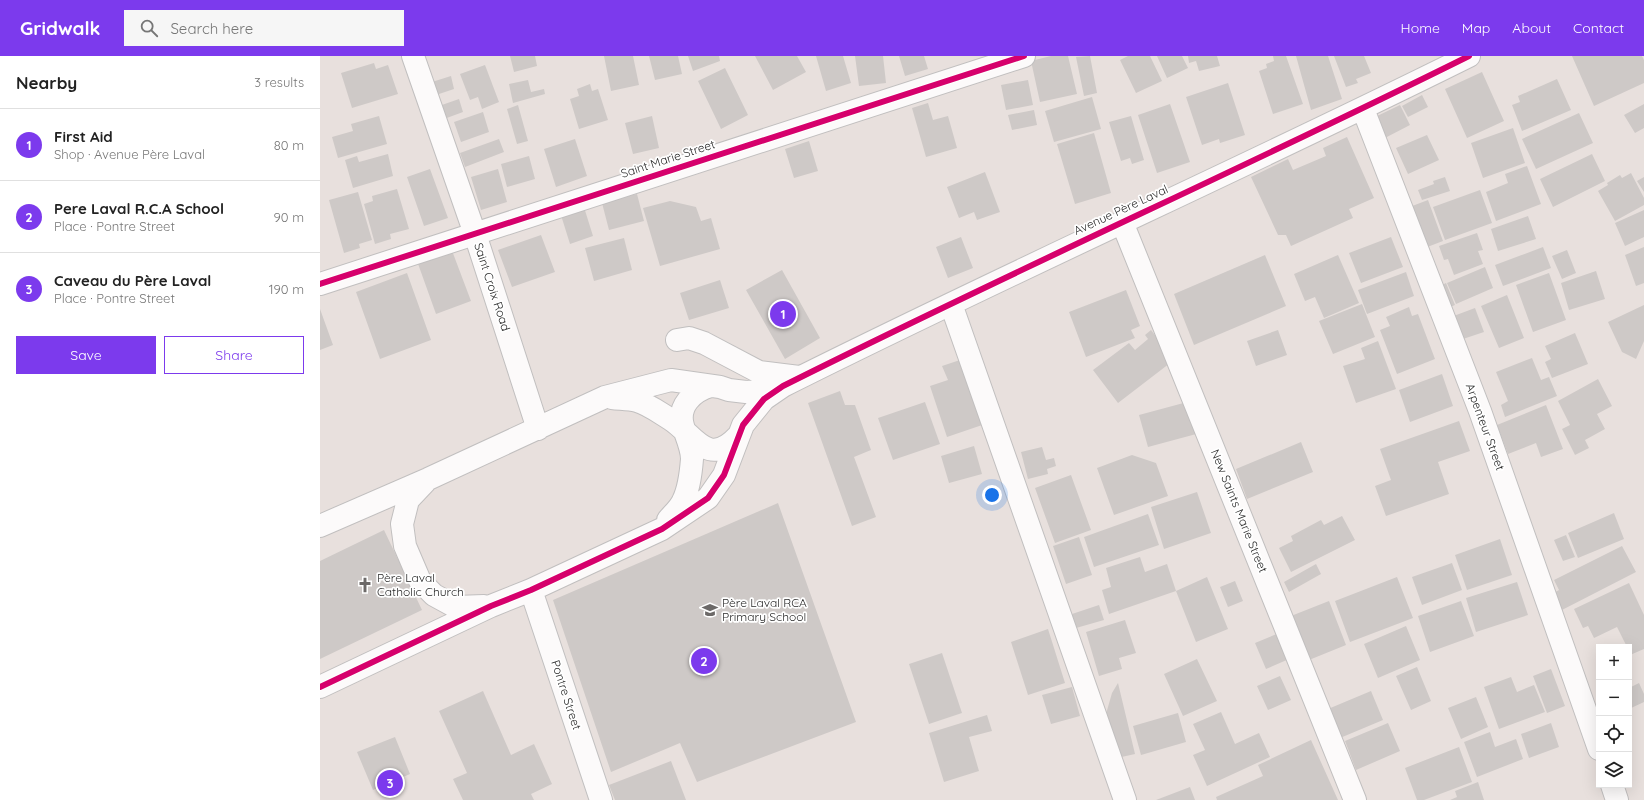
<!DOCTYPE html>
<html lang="en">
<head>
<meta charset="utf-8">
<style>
  :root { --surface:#fff; --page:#f6f6f6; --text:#222; --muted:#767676; --line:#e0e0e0; --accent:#7c3aed }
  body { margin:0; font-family:Quicksand,sans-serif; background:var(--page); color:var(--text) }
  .controls { position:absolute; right:12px; bottom:12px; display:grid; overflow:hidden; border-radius:0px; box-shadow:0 4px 16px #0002 }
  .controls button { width:36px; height:36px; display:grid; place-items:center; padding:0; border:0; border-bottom:1px solid var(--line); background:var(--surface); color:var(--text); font:20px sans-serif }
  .you { position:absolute; left:672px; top:439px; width:14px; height:14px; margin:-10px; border:3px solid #fff; border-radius:50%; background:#1a73e8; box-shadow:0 0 0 6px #1a73e833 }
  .badge { display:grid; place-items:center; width:26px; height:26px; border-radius:50%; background:var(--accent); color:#fff; font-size:13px; font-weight:700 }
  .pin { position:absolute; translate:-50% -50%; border:2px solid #fff; box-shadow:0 1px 4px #0006 }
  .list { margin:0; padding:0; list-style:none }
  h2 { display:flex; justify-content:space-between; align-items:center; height:52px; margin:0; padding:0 16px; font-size:17px }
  h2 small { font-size:13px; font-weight:400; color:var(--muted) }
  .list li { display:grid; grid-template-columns:26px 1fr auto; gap:12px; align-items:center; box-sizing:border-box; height:72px; padding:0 16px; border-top:1px solid var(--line) }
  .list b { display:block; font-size:15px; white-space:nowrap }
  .list p { margin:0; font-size:13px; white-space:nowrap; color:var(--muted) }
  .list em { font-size:13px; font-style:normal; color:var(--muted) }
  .actions { display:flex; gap:8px; padding:12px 16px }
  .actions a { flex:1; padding:9px 0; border:1px solid var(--accent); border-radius:0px; text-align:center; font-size:14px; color:var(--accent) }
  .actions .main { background:var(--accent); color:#fff }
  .icon { flex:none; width:22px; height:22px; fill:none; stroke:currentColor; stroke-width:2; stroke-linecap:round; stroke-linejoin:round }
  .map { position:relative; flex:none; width:1324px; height:744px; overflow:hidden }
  header { display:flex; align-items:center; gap:24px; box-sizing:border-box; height:56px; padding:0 20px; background:var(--accent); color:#fff }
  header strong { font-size:19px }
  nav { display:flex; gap:22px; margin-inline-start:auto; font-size:14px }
  .search { width:280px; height:36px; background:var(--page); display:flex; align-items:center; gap:10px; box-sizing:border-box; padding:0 14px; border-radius:0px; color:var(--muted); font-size:15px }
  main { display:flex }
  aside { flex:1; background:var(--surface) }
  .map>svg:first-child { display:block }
  .building { fill:#cec9c7 }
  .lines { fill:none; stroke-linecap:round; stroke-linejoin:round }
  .minor-casing { stroke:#c1bfbf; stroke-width:24 }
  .minor { stroke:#fcfafa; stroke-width:22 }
  .cycleway-casing { stroke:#fff; stroke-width:8 }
  .cycleway { stroke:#d6006c; stroke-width:6 }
  .labels { text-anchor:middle; stroke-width:3.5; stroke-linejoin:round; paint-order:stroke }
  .street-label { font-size:12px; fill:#292929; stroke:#fff }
  .poi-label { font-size:12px; fill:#292929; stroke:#fff; text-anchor:start }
</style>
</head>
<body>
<header>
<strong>Gridwalk</strong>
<div class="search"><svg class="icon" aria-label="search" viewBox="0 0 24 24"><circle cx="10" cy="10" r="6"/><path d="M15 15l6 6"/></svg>Search here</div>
<nav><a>Home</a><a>Map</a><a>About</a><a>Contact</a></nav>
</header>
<main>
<aside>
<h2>Nearby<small>3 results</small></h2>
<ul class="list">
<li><span class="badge">1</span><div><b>First Aid</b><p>Shop · Avenue Père Laval</p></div><em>80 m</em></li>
<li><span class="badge">2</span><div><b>Pere Laval R.C.A School</b><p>Place · Pontre Street</p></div><em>90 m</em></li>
<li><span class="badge">3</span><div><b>Caveau du Père Laval</b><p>Place · Pontre Street</p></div><em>190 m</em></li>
</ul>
<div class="actions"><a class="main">Save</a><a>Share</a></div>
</aside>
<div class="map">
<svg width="1324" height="744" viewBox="0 0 1324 744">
  <rect width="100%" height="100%" fill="#e8e0dd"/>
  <!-- building -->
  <path class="building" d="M190 0H215L217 10 194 16Z
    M284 0H313L319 29 291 35Z
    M329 0H358L362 18 335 24Z
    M368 0H399L400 5 373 15Z
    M435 0H477L486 16 453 34Z
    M496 0H523L531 27 506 35Z
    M535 0H563L566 27 539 30Z
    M579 0H604L608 13 585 20Z
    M731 0H748L757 38 720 46 711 5Z
    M770 0 777 37 764 40 756 1Z
    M808 0H830L842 25 816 37 800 4Z
    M837 0H862L868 12 847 22Z
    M868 0H897L900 10 879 15 876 5 869 7Z
    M953 0H966L983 48 953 58 939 15 947 12 946 8 954 5Z
    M976 0H1008L1022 43 991 54Z
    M1014 0H1044L1051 17 1036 23 1038 27 1026 31Z
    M1252 0H1322L1324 4V27L1274 50Z
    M54 7 56 13 68 9 78 38 32 52 21 17Z
    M165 9 179 46 162 53 158 41 150 44 140 18Z
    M405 12 428 59 401 73 378 25Z
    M1162 16 1184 65 1147 82 1125 33Z
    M131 20 134 33 116 39 112 26Z
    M1237 23 1251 54 1202 75 1192 49 1200 46 1198 40Z
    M208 24 211 36 224 33 225 38 193 47 189 28Z
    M708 24 713 49 686 54 681 29Z
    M908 27 925 79 900 87 899 83 882 89 866 41Z
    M270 28 272 35 278 33 288 64 259 73 250 43 259 40 257 33Z
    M1102 39 1108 51 1088 61 1082 50Z
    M772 41 781 73 734 86 725 55Z
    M139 43 143 56 124 63 119 50Z
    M608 47 613 64 628 60 637 92 606 101 592 52Z
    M850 48 870 106 837 117 818 59Z
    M1324 48V72L1315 77 1304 59Z
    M198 49 208 85 197 88 187 53Z
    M1080 49 1090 69 1063 83 1053 62Z
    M714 54 717 69 692 74 688 59Z
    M163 56 169 76 141 86 134 66Z
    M1259 57 1273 87 1216 113 1202 83Z
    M59 60 67 88 18 102 12 81 33 75 31 68Z
    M332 60 339 92 313 98 305 67Z
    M811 60 824 104 812 108 810 102 801 105 789 66Z
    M1193 72 1205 107 1163 122 1151 87Z
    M774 77 791 137 755 148 737 88Z
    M1107 79 1119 104 1088 118 1076 92Z
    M1027 81 1054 142 1029 153 1033 162 971 190 966 179H958L931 121 968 103 973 114 1006 100 1003 92Z
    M179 83 184 96 145 111 140 97Z
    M255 83 267 120 236 131 224 93Z
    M489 85 498 115 474 122 465 93Z
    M68 98 73 120 33 132 25 104 37 100 39 106Z
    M1272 98 1285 125 1233 151 1220 123Z
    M209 100 215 123 187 131 181 108Z
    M1207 110 1221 148 1176 165 1166 136 1188 127 1185 118Z
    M110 113 128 162 104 170 87 121Z
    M178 113 187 146 161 154 151 121Z
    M665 116 680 156 657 164 654 156 639 162 627 131Z
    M1311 117 1324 142V149L1295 165 1278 135 1288 129 1287 127 1300 119 1302 122Z
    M1125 121 1130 135 1102 144 1098 134 1114 128 1113 125Z
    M1324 121V136L1317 125Z
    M77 133 89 173 70 178 71 183 55 188 44 148 53 145 52 140Z
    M1160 134 1172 167 1125 184 1113 151Z
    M38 136 52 184 39 188 40 192 24 197 9 144Z
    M317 138 324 165 289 174 282 147Z
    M1108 144 1123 185 1102 193 1087 152Z
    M350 145 376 151 381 165 391 162 400 193 340 210 323 152Z
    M263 148 273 180 250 188 240 156Z
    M1324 154V181L1305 190 1295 167Z
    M1208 160 1216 183 1178 195 1171 173Z
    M1157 177 1163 194 1158 195 1163 208 1134 219 1128 203 1124 204 1119 190Z
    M221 179 235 216 192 231 178 194Z
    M641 181 653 212 628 222 616 191Z
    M1071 181 1083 211 1041 227 1029 197Z
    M304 182 312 214 274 225 265 192Z
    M1223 191 1231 212 1183 230 1175 209Z
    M1324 191V227L1316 230 1305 199Z
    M131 192 151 245 116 258 97 205Z
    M1247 194 1256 217 1242 223 1232 200Z
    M945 199 966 250 874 289 854 238Z
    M1018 199 1039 247 1004 262 995 241 985 245 974 218Z
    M1165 211 1173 232 1136 248 1127 227Z
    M462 214 500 282 465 303 426 234Z
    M1276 215 1285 243 1249 254 1241 227Z
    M1086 216 1094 240 1047 258 1038 234Z
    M87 217 111 284 60 303 36 236Z
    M1229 217 1246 264 1213 276 1196 229Z
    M400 224 409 252 369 264 360 237Z
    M1126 227 1135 249 1125 253 1116 232Z
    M806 234 820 270 811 274 815 282 766 301 749 256Z
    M1187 239 1204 282 1179 292 1161 250Z
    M1042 248 1055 281 1013 298 999 265Z
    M1324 249V285L1316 303 1302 296 1288 266Z
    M1089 251 1092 260 1098 258 1115 303 1077 318 1060 274 1070 270 1066 261Z
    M1155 252 1164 276 1140 284 1131 261Z
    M0 253 13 289 0 294Z
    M831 274 854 304 798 347 773 314 809 287 815 294 828 283 825 279Z
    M958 274 967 299 936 310 927 285Z
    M1255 277 1268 308 1232 322 1225 306 1231 303 1225 290Z
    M1058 285 1076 333 1036 347 1023 310 1045 303 1041 292Z
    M646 302 668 367 627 381 610 330 628 324 622 310Z
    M1212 302 1221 324 1229 321 1237 340 1185 361 1181 349 1188 345 1176 316Z
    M1122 318 1133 350 1090 366 1079 334Z
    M1278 323 1292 350 1277 358 1285 373 1265 384 1269 392 1255 399 1242 373 1250 369 1238 345Z
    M520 335 525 349H535L551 394 534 401 556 461 532 470 488 347Z
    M871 345 880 377 828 391 819 359Z
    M605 346 620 388 573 404 558 362Z
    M1226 349 1243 393 1221 401 1216 387 1188 398 1177 369Z
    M1139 365 1150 395 1118 406 1129 438 1066 460 1055 430 1071 424 1060 393Z
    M981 386 993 416 927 443 916 413Z
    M654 390 662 418 629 427 621 400Z
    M722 391 726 404 734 402 736 410 727 413 728 418 708 423 701 396Z
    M812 399 836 407 848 440 794 459 777 412Z
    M751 419 771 474 735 487 715 432Z
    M877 436 891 477 844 493 831 451Z
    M458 447 536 666 377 726 360 687 291 716 233 544Z
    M1294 457 1304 483 1258 502 1248 477Z
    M828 458 839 489 774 511 764 481Z
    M1022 460 1035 484 971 516 959 492 973 485 971 480 1001 464 1004 469Z
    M64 474 102 554 0 603V505Z
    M1246 479 1255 501 1243 505 1234 484Z
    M759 481 772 519 746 528 733 490Z
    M1180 483 1192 519 1147 534 1135 499Z
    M1302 490 1316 516 1240 555 1232 538 1239 534 1234 524Z
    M820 501 825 516 847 508 856 535 789 558 782 534 791 531 786 512Z
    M1132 507 1142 534 1102 549 1092 521Z
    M996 508 1001 518 969 536 964 526Z
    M887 521 908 573 876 586 856 535Z
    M1077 521 1093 562 1030 586 1015 545Z
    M915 525 923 545 908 551 900 531Z
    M1197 526 1208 559 1156 576 1146 542Z
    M1309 527 1324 559V593L1310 599 1309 591H1307L1297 571 1274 582 1268 570 1263 572 1254 553Z
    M1009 545 1026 589 989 604 971 560Z
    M1141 545 1154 580 1110 596 1098 560Z
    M779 549 784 564 756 572 752 558Z
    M805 564 816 597 799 602 802 613 779 620 766 576Z
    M1086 570 1100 604 1058 622 1044 588Z
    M728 573 745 627 708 639 691 586Z
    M959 577 969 603 946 613 935 587Z
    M622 597 642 657 609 668 589 608Z
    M877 603 897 645 863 660 844 618Z
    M1097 611 1111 645 1091 654 1076 620Z
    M1231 613 1245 650 1227 657 1213 620Z
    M960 620 971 644 948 654 937 630Z
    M1191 621 1197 636 1214 629 1225 656 1179 673 1164 631Z
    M798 627 815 698 797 702 786 658 792 637Z
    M1319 627 1324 638V646L1309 653V632Z
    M752 631 760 660 731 668 722 639Z
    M163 635 191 699 214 688 232 728 211 738 214 744H143L133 723 147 717 119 655Z
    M1051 635 1063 664 1020 682 1008 653Z
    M1156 641 1168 671 1141 683 1128 652Z
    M901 656 915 688 939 677 950 701 887 730 873 699 885 694 873 668Z
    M858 657 866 686 821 699 813 670Z
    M667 659 672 675 649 681 659 715 624 726 609 677Z
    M1068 667 1080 695 1036 714 1025 685Z
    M1231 667 1239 691 1209 702 1201 678Z
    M1170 676 1175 691 1196 683 1203 703 1157 721 1144 686Z
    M75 681 90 718 53 734 37 696Z
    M991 684 1018 744H897L896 741 943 720 938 709Z
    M1139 691 1152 726 1104 744H1097L1085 712Z
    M351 705 366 744H295L289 729Z
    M1158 726 1164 744H1130L1137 741 1135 735Z
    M870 731 875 744H836Z"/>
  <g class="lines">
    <defs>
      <path id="minor" d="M93 0 155 178 218 373
        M1043 53 1160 355 1279 693
        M802 166 1035 744
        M0 228 704 0
        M631 248 805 744
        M357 284 369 282 384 287 439 316 479 321
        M292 342C300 343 310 343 317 345 328 348 340 357 350 363 374 378 387 413 418 380
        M105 426 88 444 82 468 85 490 100 525 114 539 136 551 164 550
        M348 464C353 458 360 452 363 445 369 433 371 416 372 403 372 392 366 380 363 370 357 350 373 335 391 330
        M0 470 108 423 285 341 351 324 400 331 409 334 426 336 440 335 460 330
        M211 534 281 744
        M0 631 171 550 211 534 342 473 388 442 404 419 423 369 444 343 463 330C690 216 922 113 1149 0
        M1292 729 1297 744"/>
    </defs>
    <!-- minor casing -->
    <use href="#minor" class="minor-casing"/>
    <!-- minor -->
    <use href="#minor" class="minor"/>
    <defs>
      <path id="cycleway" d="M0 228 704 0
        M0 631 171 550 211 534 342 473 388 442 404 419 423 369 444 343 463 330C690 216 922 113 1149 0"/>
    </defs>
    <!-- cycleway casing -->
    <use href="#cycleway" class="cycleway-casing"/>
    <!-- cycleway -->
    <use href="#cycleway" class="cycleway"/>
  </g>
  <!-- icons -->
  <defs>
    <symbol id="church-bare" viewBox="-9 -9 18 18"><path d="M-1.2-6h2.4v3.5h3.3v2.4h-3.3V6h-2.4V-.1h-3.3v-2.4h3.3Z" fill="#6c6968" stroke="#fff" stroke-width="2.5" paint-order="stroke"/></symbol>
    <symbol id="school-bare" viewBox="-9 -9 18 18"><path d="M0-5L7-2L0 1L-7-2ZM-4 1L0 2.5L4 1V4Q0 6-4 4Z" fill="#6c6968" stroke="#fff" stroke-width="2.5" paint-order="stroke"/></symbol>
  </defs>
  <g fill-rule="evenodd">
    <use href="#church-bare" x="34" y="518" width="22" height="22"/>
    <use href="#school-bare" x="379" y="543" width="22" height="22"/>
  </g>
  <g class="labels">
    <!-- street labels -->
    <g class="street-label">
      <text transform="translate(348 103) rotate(-18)" y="4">Saint Marie Street</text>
      <text transform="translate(801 154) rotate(-25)" y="4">Avenue Père Laval</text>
      <text transform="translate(172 231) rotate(72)" y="4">Saint Croix Road</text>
      <text transform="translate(1165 371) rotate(70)" y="4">Arpenteur Street</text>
      <text transform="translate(919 455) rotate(68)" y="4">New Saints Marie Street</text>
      <text transform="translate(246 639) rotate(72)" y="4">Pontre Street</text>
    </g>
    <!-- poi labels -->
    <g class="poi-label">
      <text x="57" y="526">Père Laval<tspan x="57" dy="14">Catholic Church</tspan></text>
      <text x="402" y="551">Père Laval RCA<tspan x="402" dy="14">Primary School</tspan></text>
    </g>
  </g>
</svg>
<div class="controls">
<button>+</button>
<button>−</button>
<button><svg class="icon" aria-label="locate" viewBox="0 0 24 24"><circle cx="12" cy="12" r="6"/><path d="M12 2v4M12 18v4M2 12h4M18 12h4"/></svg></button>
<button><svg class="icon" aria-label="layers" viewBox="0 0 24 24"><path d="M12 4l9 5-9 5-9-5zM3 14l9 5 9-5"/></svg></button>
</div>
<div class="you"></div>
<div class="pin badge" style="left:463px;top:258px">1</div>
<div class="pin badge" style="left:384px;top:605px">2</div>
<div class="pin badge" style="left:70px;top:727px">3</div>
</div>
</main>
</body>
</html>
